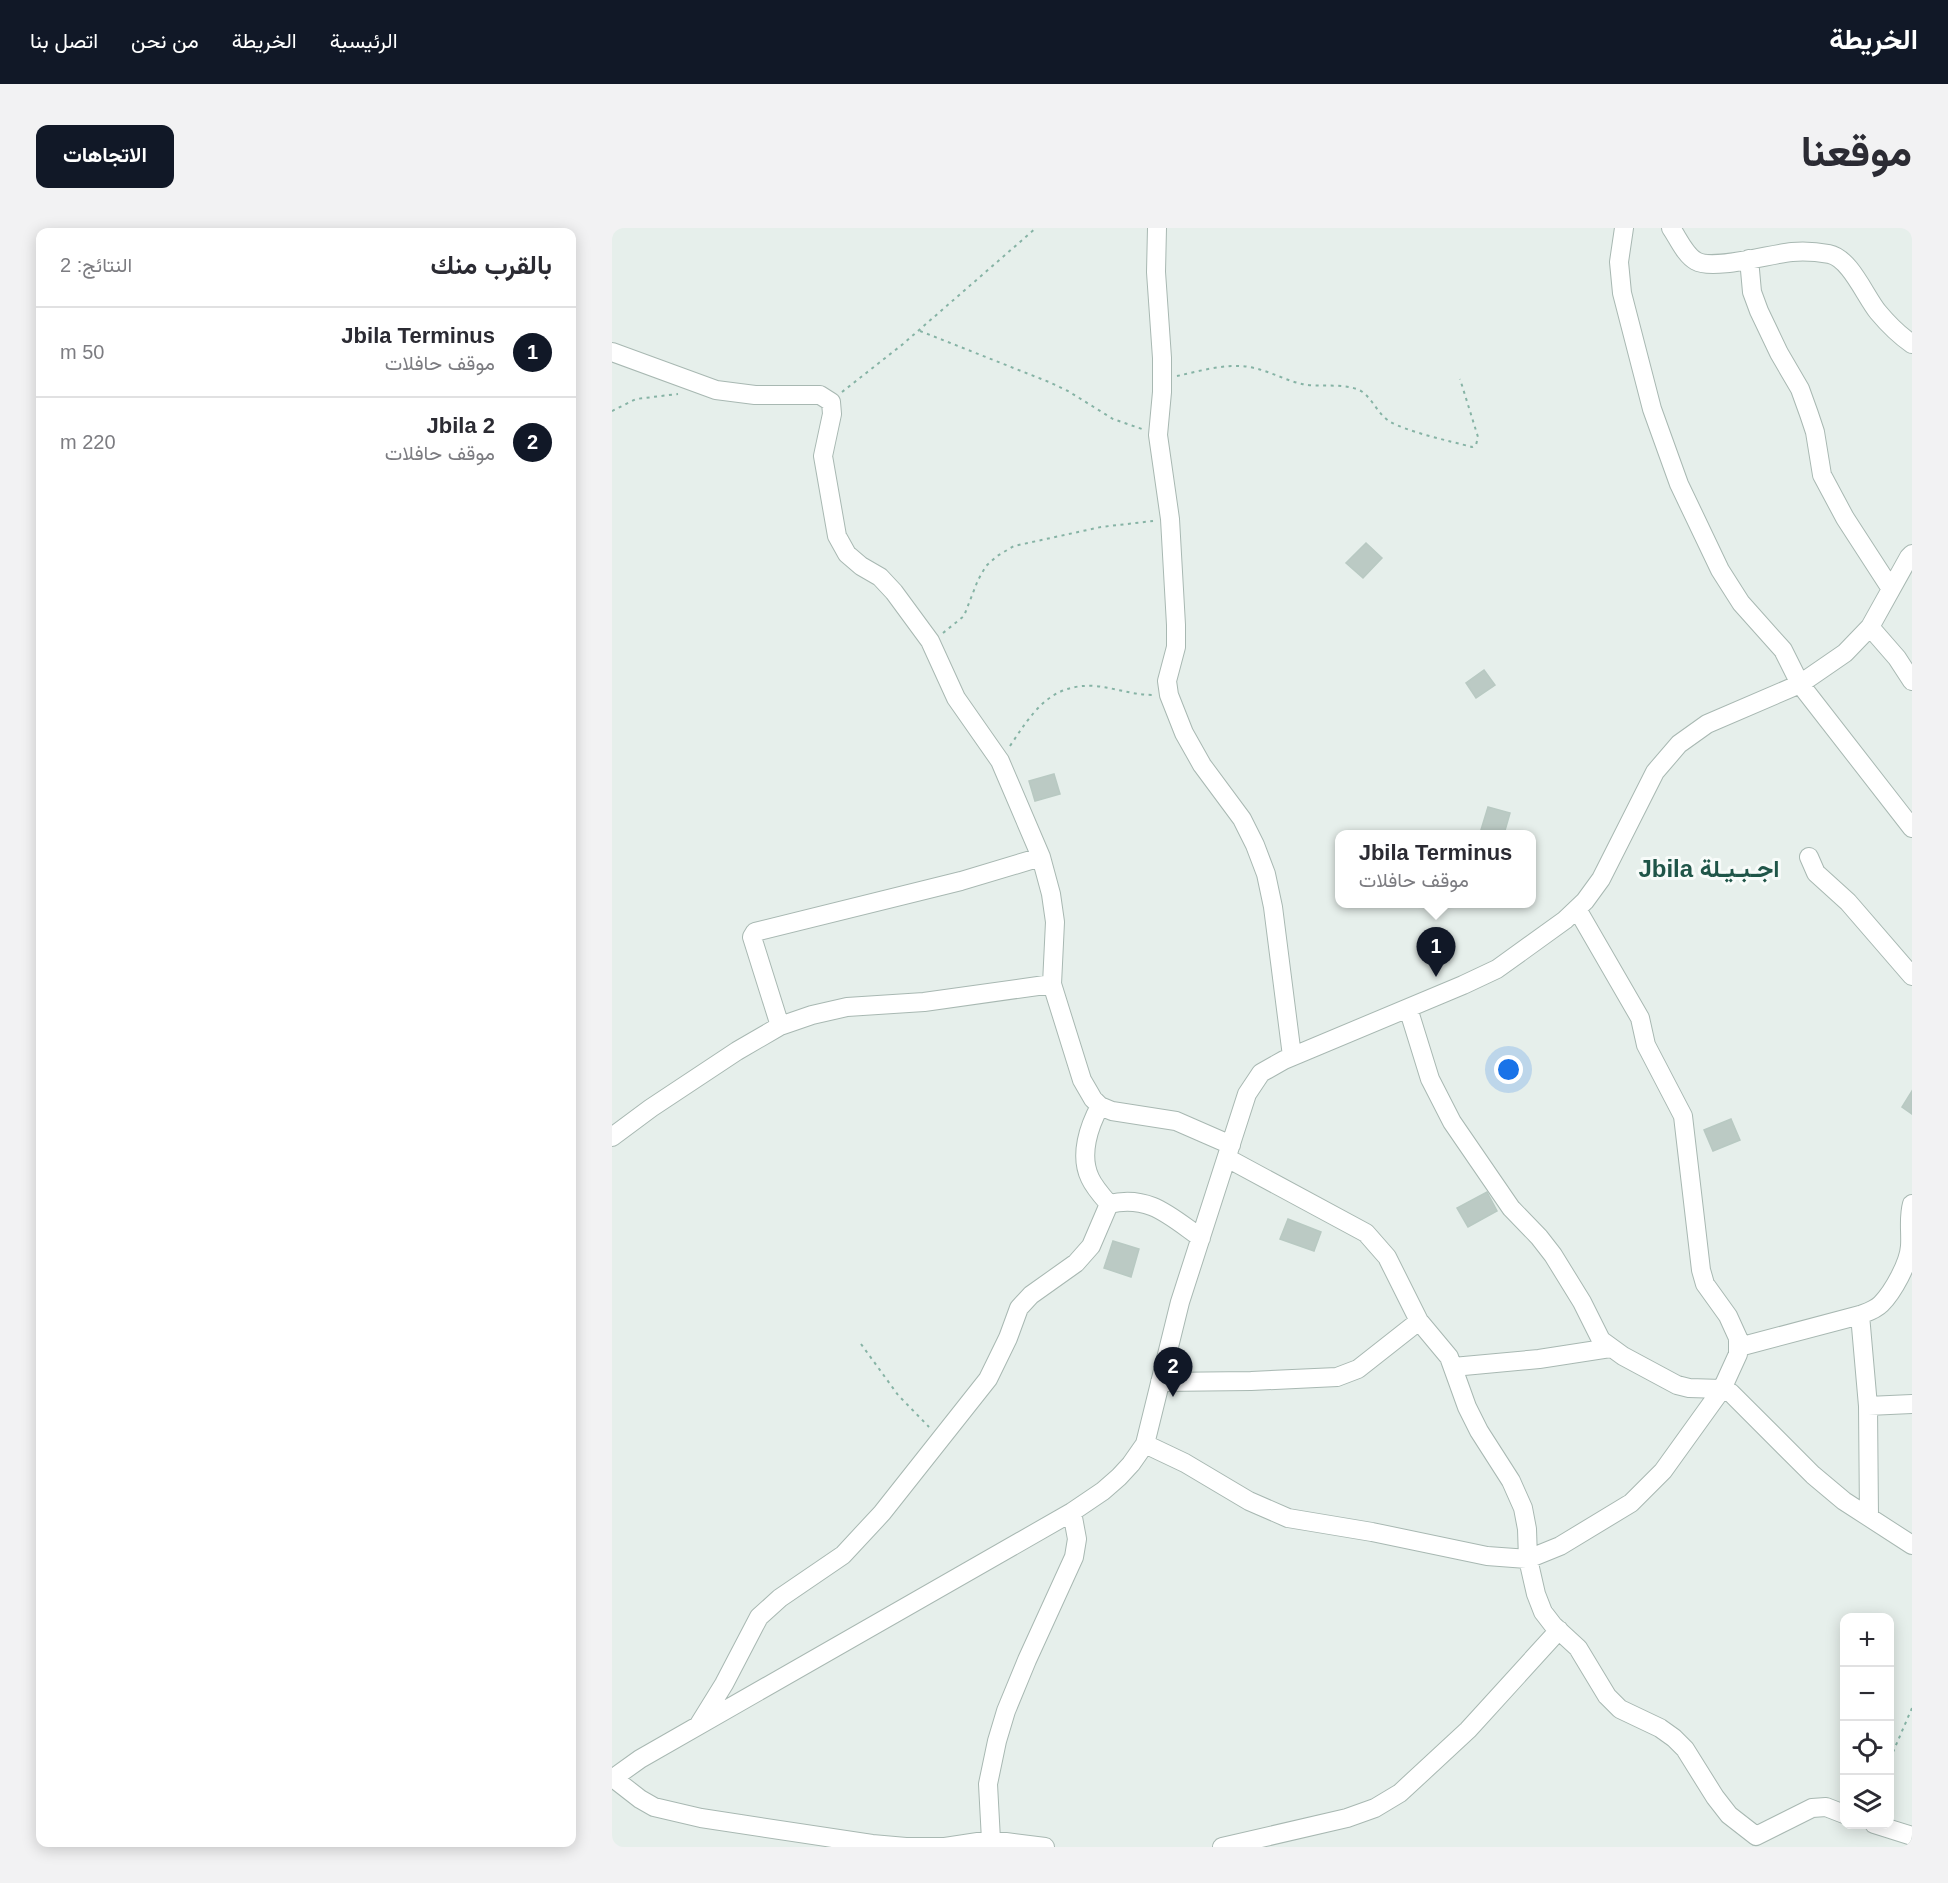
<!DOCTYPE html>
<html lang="ar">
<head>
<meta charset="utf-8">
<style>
  :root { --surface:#fff; --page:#f2f2f3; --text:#2b2b33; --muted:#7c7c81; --line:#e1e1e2; --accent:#111827 }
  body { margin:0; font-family:Helvetica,Vazirmatn,sans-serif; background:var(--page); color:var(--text); direction:rtl }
  .controls { position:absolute; right:18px; bottom:18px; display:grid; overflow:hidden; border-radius:12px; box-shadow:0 3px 15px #0003 }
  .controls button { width:54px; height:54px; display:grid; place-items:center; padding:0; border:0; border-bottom:2px solid var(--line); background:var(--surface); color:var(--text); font:30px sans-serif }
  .you { position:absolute; left:897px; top:842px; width:21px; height:21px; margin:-15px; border:4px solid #fff; border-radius:50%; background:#1a73e8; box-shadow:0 0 0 9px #1a73e833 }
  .badge { display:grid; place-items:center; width:39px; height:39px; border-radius:50%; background:var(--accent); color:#fff; font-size:20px; font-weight:700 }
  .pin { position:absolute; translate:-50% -50px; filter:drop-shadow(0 2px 3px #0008) }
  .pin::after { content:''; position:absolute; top:32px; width:21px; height:18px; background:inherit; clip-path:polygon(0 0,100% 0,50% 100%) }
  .popup { position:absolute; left:723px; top:602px; width:201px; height:78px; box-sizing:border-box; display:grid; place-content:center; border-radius:12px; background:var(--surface); filter:drop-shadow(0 2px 4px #0005); font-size:20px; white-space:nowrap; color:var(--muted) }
  .popup b { font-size:22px; color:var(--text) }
  .popup::after { content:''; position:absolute; left:50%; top:100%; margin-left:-12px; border:12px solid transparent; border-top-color:var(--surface) }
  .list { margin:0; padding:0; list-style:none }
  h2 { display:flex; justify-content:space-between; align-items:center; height:78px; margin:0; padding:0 24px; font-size:26px }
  h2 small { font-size:20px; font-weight:400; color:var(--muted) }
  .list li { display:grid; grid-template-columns:39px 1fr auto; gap:18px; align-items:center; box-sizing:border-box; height:90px; padding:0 24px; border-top:2px solid var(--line) }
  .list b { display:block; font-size:22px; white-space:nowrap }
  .list p { margin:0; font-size:20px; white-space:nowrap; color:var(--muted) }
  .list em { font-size:20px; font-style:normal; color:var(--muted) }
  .icon { flex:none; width:33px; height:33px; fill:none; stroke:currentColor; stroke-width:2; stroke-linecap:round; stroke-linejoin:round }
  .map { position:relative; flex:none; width:1300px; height:1619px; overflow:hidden; direction:ltr; border-radius:12px }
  header { display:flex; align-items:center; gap:36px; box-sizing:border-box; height:84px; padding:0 30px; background:var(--accent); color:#fff }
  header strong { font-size:28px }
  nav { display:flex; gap:33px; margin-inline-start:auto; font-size:21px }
  .intro { display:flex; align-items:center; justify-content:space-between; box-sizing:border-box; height:144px; padding:0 36px }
  h1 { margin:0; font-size:42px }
  .button { padding:15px 27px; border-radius:12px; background:var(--accent); color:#fff; font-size:21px; font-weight:700 }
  main { display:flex; gap:36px; padding:0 36px }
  aside { flex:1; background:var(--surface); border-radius:12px; box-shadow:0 3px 15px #0003 }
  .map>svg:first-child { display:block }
  .building { fill:#bbcac4; stroke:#b8c9c2; stroke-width:1.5 }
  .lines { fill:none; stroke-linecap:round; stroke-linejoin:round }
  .minor-casing { stroke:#a8b8b2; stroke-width:20 }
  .path { stroke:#86b3a5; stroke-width:2; stroke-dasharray:3 4.5; stroke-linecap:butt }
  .minor { stroke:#fff; stroke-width:18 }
  .labels { text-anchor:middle; stroke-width:6; stroke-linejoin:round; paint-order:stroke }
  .quarter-label { font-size:24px; font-weight:bold; fill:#1f5548; stroke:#f7fbf9 }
</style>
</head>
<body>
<header>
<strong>الخريطة</strong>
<nav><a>الرئيسية</a><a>الخريطة</a><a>من نحن</a><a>اتصل بنا</a></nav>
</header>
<div class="intro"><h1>موقعنا</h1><a class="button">الاتجاهات</a></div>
<main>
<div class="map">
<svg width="1300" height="1619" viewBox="0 0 1300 1619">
  <rect width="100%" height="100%" fill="#e6efeb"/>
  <!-- building -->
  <path class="building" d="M754 315 770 330 751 350 734 335Z
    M872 442 883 457 864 470 854 455Z
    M442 546 448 566 423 573 417 553Z
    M876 579 898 585 892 606 869 602Z
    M1300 863V886L1290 879Z
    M1119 891 1128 912 1101 923 1092 902Z
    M875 964 885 983 856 999 845 980Z
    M676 991 709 1004 702 1023 668 1011Z
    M501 1013 527 1021 519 1049 492 1040Z"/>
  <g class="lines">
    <defs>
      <path id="minor" d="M545 0 544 44 550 130V164L546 207 558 291 564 397V419L555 453 557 467 572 505 590 537 630 591 643 617 654 646 661 679 680 828
        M1012 0 1007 34 1010 65 1040 181 1067 256 1108 342 1129 375 1171 422 1188 456 1300 600
        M1059 0C1066 10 1073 27 1084 33 1101 43 1158 26 1180 24 1191 23 1206 24 1217 26 1238 30 1253 68 1266 84 1276 96 1287 107 1300 116
        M1137 31 1140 64 1147 83 1167 125 1188 161 1197 186 1203 204 1210 247 1233 290 1279 361
        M0 124 104 162 143 167H208L219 174 220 186 211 228 225 308 235 326 249 338 268 349 282 364 318 413 344 470 388 533 429 629 439 666 443 694 440 756 470 852 481 871 488 878 500 883 564 893 619 917
        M1258 399 1285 430 1300 453
        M1197 629 1204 645 1236 674 1300 748
        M796 780 818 851 840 894 899 980 927 1009 941 1027 970 1074 989 1112 1011 1128 1065 1157 1077 1160 1110 1161 1119 1165 1201 1247 1232 1273 1300 1317
        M168 798 140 709 143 704 349 653 429 629
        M488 878C477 898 467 927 478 950 482 959 490 968 497 976
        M0 909 39 880 125 823 168 798 200 787 235 779 312 774 440 756
        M615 930 754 1005 775 1029 807 1093 837 1129 855 1179 867 1203 899 1253 911 1280 915 1301 916 1331 924 1366 931 1384 941 1397 966 1420 995 1468 1008 1481 1048 1500 1062 1510 1073 1521 1103 1569 1117 1587 1144 1608 1200 1580 1214 1579 1232 1586
        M1248 1087 1256 1178 1257 1289
        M1127 1119 1248 1087C1256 1084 1263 1082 1269 1076 1281 1064 1297 1035 1298 1018 1299 1004 1296 990 1300 976
        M841 1139 927 1131 998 1120
        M548 1154 639 1153 725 1149 746 1141 807 1093
        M1256 1178 1300 1176
        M533 1216 573 1235 637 1273 676 1290 760 1304 875 1328 916 1331 948 1318 1019 1275 1051 1243 1110 1161 1126 1126V1110L1116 1088 1093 1056 1089 1042 1071 888 1034 817 1028 790 965 681
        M86 1498 112 1456 147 1389 168 1370 231 1327 270 1285 376 1151 396 1110 407 1080 419 1067 464 1035 479 1018 497 976C537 966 559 989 589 1010
        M1 1550 28 1571 42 1579 89 1590 260 1616 294 1619H333L379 1612 433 1619
        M0 1551 28 1531 460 1284 491 1263 507 1249 519 1236 533 1216 568 1074 635 866 649 845 672 832 851 757 885 741 953 692 973 673 989 651 1043 544 1067 516 1095 496 1188 456 1233 425 1258 399 1297 329 1300 326
        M1262 1596 1300 1608
        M379 1612 376 1556 385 1513 394 1483 415 1432 462 1329 465 1311 460 1284
        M610 1619 735 1590 763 1580 788 1565 856 1502 947 1402"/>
    </defs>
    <!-- minor casing -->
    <use href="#minor" class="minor-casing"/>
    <!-- path -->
    <path class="path" d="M308 103 437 154 456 163 501 191 530 201
      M565 148C588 143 614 135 637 139 656 142 672 152 690 156 708 160 732 154 749 163 761 171 765 185 777 193 795 204 838 213 860 219L864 217 866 209 848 151
      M230 164 291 116 424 0
      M0 183 24 171 66 166
      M331 405 352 388 366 352 374 338 385 328 402 318 489 299 541 293
      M398 518C420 485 438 455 483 458 504 460 520 467 542 467
      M249 1116 286 1167 317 1199
      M1278 1531 1300 1480"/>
    <!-- minor -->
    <use href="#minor" class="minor"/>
  </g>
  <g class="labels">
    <!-- quarter labels -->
    <g class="quarter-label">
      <text x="1097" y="649">Jbila اجـبـيـلة</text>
    </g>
  </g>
</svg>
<div class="controls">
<button>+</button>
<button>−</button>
<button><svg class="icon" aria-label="locate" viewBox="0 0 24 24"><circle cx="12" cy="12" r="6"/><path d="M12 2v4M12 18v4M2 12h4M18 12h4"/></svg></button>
<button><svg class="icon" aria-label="layers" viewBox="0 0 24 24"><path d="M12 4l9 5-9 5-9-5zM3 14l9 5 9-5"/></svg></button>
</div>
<div class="you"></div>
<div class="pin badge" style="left:824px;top:749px">1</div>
<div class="popup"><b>Jbila Terminus</b>موقف حافلات</div>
<div class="pin badge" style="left:561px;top:1169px">2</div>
</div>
<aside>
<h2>بالقرب منك<small>النتائج: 2</small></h2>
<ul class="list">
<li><span class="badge">1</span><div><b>Jbila Terminus</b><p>موقف حافلات</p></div><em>50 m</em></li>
<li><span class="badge">2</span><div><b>Jbila 2</b><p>موقف حافلات</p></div><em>220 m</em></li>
</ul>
</aside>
</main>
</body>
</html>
